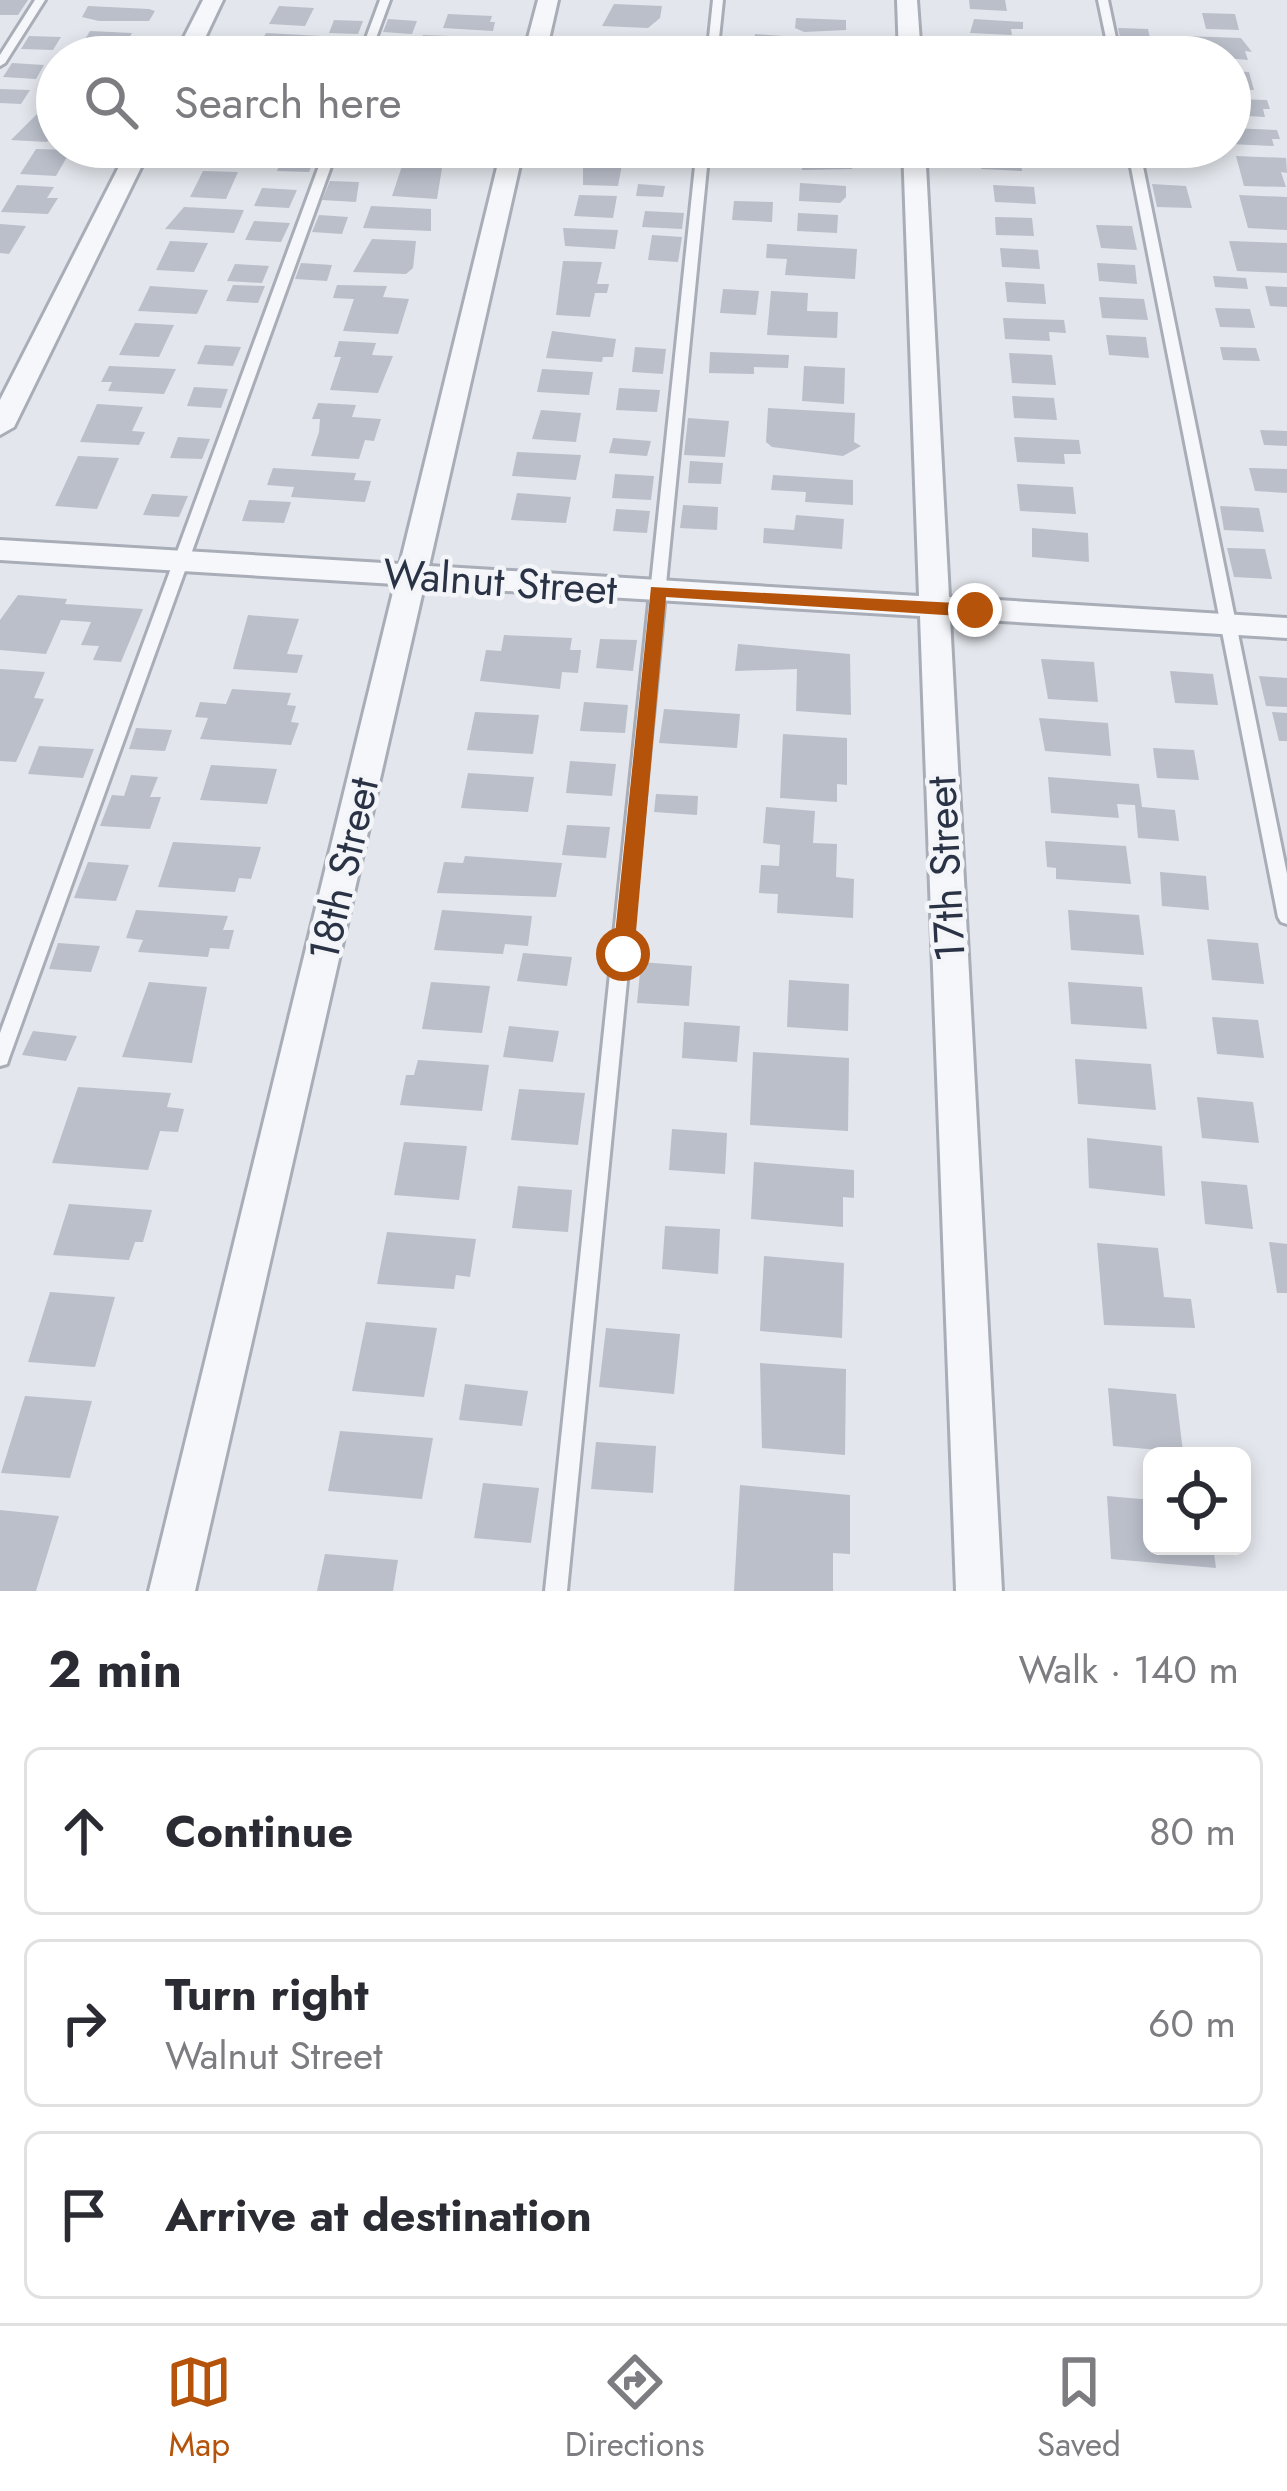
<!DOCTYPE html>
<html lang="en">
<head>
<meta charset="utf-8">
<style>
  :root { --surface:#fff; --page:#f2f2f3; --text:#2b2b33; --muted:#7c7c81; --line:#e1e1e2; --accent:#b45309 }
  body { margin:0; font-family:Jost,sans-serif; background:var(--page); color:var(--text) }
  .controls { position:absolute; right:36px; bottom:36px; display:grid; overflow:hidden; border-radius:18px; box-shadow:0 6px 18px #0003 }
  .controls button { width:108px; height:108px; display:grid; place-items:center; padding:0; border:0; border-bottom:3px solid var(--line); background:var(--surface); color:var(--text); font:60px sans-serif }
  .stop { position:absolute; width:36px; height:36px; margin:-27px; border:9px solid #b45309; border-radius:50%; background:#fff }
  .stop.end { background:#b45309; border-color:#fff; box-shadow:0 3px 12px #0008 }
  .list { margin:0; padding:0; list-style:none }
  h2 { display:flex; justify-content:space-between; align-items:center; height:156px; margin:0; padding:0 48px; font-size:51px }
  h2 small { font-size:39px; font-weight:400; color:var(--muted) }
  .list li { display:grid; grid-template-columns:78px 1fr auto; gap:36px; align-items:center; box-sizing:border-box; height:168px; margin:0 24px 24px; padding:0 24px; border:3px solid var(--line); border-radius:18px }
  .list b { display:block; font-size:45px; white-space:nowrap }
  .list p { margin:0; font-size:39px; white-space:nowrap; color:var(--muted) }
  .list em { font-size:39px; font-style:normal; color:var(--muted) }
  .icon { flex:none; width:66px; height:66px; fill:none; stroke:currentColor; stroke-width:2; stroke-linecap:round; stroke-linejoin:round }
  .map { position:relative; flex:none; width:1287px; height:1591px; overflow:hidden }
  .search { position:absolute; background:var(--surface); box-shadow:0 6px 18px #0003; left:36px; right:36px; top:36px; height:132px; display:flex; align-items:center; gap:30px; box-sizing:border-box; padding:0 42px; border-radius:66px; color:var(--muted); font-size:45px }
  .sheet { height:732px; background:var(--surface) }
  nav { display:flex; justify-content:space-around; align-items:center; box-sizing:border-box; height:168px; border-top:3px solid var(--line); background:var(--surface); font-size:33px; color:var(--muted) }
  nav a { display:grid; justify-items:center; gap:6px }
  nav .on { color:var(--accent) }
  .map>svg:first-child { display:block }
  .building { fill:#babfca }
  .lines { fill:none; stroke-linecap:round; stroke-linejoin:round }
  .lane-casing { stroke:#a8adb7; stroke-width:6 }
  .street-casing { stroke:#a8adb7; stroke-width:6 }
  .lane { fill:#f6f7fa; fill-rule:evenodd }
  .street { fill:#f6f7fa; fill-rule:evenodd }
  .route { fill:#b45309 }
  .labels { text-anchor:middle; stroke-width:9; stroke-linejoin:round; paint-order:stroke }
  .street-label { font-size:42px; fill:#2a3345; stroke:#f3f5f9 }
</style>
</head>
<body>
<div class="map">
<svg width="1287" height="1591" viewBox="0 0 1287 1591">
  <rect width="100%" height="100%" fill="#e3e6ec"/>
  <!-- building -->
  <path class="building" d="M0 0H28L18 15H0Z
    M969 0H1005L1007 11 970 9Z
    M614 4 662 6 660 18 648 28 602 26Z
    M88 6 149 9 155 11 149 21H99L82 17Z
    M279 6 314 8 305 26 269 24Z
    M1202 13 1235 14 1239 30 1206 29Z
    M448 14 492 16 490 22H495L493 31 443 28Z
    M796 18 846 20V30L804 32 795 28Z
    M388 19 417 21 412 34 383 32Z
    M974 19 1023 22V29H1011L1012 35 970 33Z
    M334 20 363 21 358 34 329 33Z
    M1118 28 1148 29 1151 43 1121 42Z
    M90 31 132 33 124 47 81 46Z
    M266 33 322 36 301 57H251Z
    M755 34 783 36 782 47 754 46Z
    M423 35 476 37 473 46H479L476 55 417 52Z
    M29 36 61 37 53 50 21 49Z
    M606 36 659 39 656 56 596 53Z
    M1183 36 1241 38 1252 52 1245 51 1248 60 1187 54Z
    M972 42 1013 43 1014 57H978Z
    M807 43 849 45 848 54 806 57Z
    M12 63 44 65 36 79 3 77Z
    M1230 71 1249 72 1254 90 1230 89Z
    M0 89 30 90 21 104 0 103Z
    M1230 99 1267 100 1270 109H1263L1265 117 1230 115Z
    M40 111H57V128L47 142 11 140Z
    M1230 128 1277 130 1280 139H1272L1274 146 1230 144Z
    M212 147H259L253 160 206 158Z
    M343 147H375L371 160 338 159Z
    M401 147H448L444 158 398 155Z
    M1165 147H1198L1201 160 1168 159Z
    M36 149 71 150 56 176 20 174Z
    M803 152 846 154 853 157 852 169 802 170Z
    M986 152 1040 154 1041 164 1021 163 1022 171 981 169Z
    M283 156 315 157 309 172 277 171Z
    M1236 156 1286 158 1287 173 1281 172 1286 187 1244 186Z
    M583 164 622 165 618 186 583 185Z
    M402 166 442 168 437 199 392 196Z
    M203 171 238 172 226 199 190 197Z
    M330 181 359 182 356 202 322 200Z
    M800 183 846 186V197L840 203 799 201Z
    M638 184 665 186 663 197 636 196Z
    M1152 184 1186 186 1192 208 1157 207Z
    M17 185 54 187 47 198H58L48 214 1 212Z
    M993 185 1034 187 1036 204 995 202Z
    M262 188 297 190 289 208 254 206Z
    M579 195 617 196 613 218 574 216Z
    M1239 195 1287 197V230L1248 228Z
    M734 201 773 202 772 222 732 220Z
    M371 206 431 209V231L363 228Z
    M184 207 244 210 234 233 165 229Z
    M645 211 684 213 682 229 642 227Z
    M798 213 838 215 837 233 797 231Z
    M319 215 348 217 342 234 312 232Z
    M995 217 1032 218 1034 236 996 235Z
    M254 221 290 223 281 242 245 240Z
    M0 224 26 226 9 254 0 253Z
    M1096 225 1132 226 1137 250 1101 248Z
    M563 228 618 230 615 249 565 246Z
    M652 235 682 237 678 262 648 260Z
    M372 239 416 241 413 268 406 274 353 272Z
    M170 241 208 243 194 272 156 270Z
    M1229 241 1287 243V273L1237 271Z
    M767 244 857 249 855 279 785 275 787 259 766 258Z
    M1000 248 1038 250 1040 269 1002 267Z
    M563 261 602 262 597 284H609L607 293H595L590 317 556 315Z
    M301 263 332 265 327 281 295 279Z
    M1097 263 1135 265 1137 284 1099 281Z
    M235 264 269 266 262 283 227 281Z
    M1213 276 1246 278 1248 289 1215 287Z
    M1005 282 1044 284 1046 304 1007 302Z
    M233 285 265 286 258 303 226 301Z
    M337 285 387 286 383 297 409 299 398 334 343 331 354 299 333 298Z
    M150 286 208 290 197 314 138 311Z
    M1265 286 1287 287V307L1270 306Z
    M723 289 759 291 756 315 720 313Z
    M771 291 808 293 807 311 838 312 837 338 767 335Z
    M1099 297 1144 299 1148 320 1102 318Z
    M1215 308 1250 309 1255 328 1220 327Z
    M1003 318 1064 320 1066 333 1049 332 1050 341 1005 339Z
    M135 323 174 325 159 357 119 355Z
    M552 331 616 339 613 357H603L602 362 546 358Z
    M1106 335 1146 337 1149 358 1109 355Z
    M339 341 376 343 372 355 393 356 378 393 330 390 341 357H334Z
    M205 345 241 347 233 366 197 364Z
    M635 347 666 349 663 374 632 372Z
    M1220 347 1256 348 1260 361 1223 360Z
    M710 352 789 355 788 368 754 367V374L709 373Z
    M1009 353 1052 355 1056 385 1012 383Z
    M109 366 176 369 164 394 108 391 112 382H101Z
    M804 366 845 368 844 404 802 401Z
    M542 369 593 372 589 395 537 392Z
    M194 387 228 389 221 408 187 406Z
    M619 388 660 390 657 412 616 410Z
    M1012 396 1054 398 1057 420 1014 418Z
    M318 403 356 405 352 417 381 419 374 441 365 440 359 459 311 456 319 432 320 419H312Z
    M97 404 143 407 132 431 145 432 139 445 80 442Z
    M768 408 855 413 854 442 861 446 843 456 772 447 766 442Z
    M541 410 581 413 576 442 532 439Z
    M688 418 729 421 725 457 684 455Z
    M1260 430 1287 431V446L1264 445Z
    M178 437 210 439 202 459 170 458Z
    M1014 437 1079 440 1081 454H1064L1065 464 1017 462Z
    M613 438 651 441 647 456 609 453Z
    M517 452 581 455 576 480 512 476Z
    M78 456 119 458 97 509 55 506Z
    M690 461 723 463 721 484 688 483Z
    M273 468 356 473 354 480 371 481 365 502 291 497 294 487 267 485Z
    M1249 468 1287 469V493L1255 491Z
    M615 474 654 476 651 500 612 498Z
    M773 475 853 480V505L805 502 806 492 771 490Z
    M1017 484 1073 487 1076 514 1020 511Z
    M517 493 571 497 566 523 511 520Z
    M152 494 188 496 179 517 143 515Z
    M249 500 291 502 284 523 242 521Z
    M683 505 718 507 717 530 680 528Z
    M1220 506 1259 508 1264 532 1224 530Z
    M616 509 650 511 647 533 613 531Z
    M796 515 844 519 842 549 763 543 764 528 794 530Z
    M1032 528 1088 533 1089 562 1032 557Z
    M1227 548 1265 549 1272 579 1234 577Z
    M18 595 67 599 65 604 143 609 121 662 93 660 99 646 81 645 91 622 61 620 46 654 0 650V620Z
    M248 615 299 619 287 654 303 655 297 673 233 669Z
    M504 635 572 638 570 650H581L578 673 562 672 560 689 480 681 486 650 501 651Z
    M600 639 637 640 633 671 596 668Z
    M738 644 850 654 851 715 796 711 797 669 735 671Z
    M1041 659 1094 662 1098 702 1048 699Z
    M0 669 45 672 34 698 44 699 16 762 0 761Z
    M1170 671 1213 674 1218 705 1175 703Z
    M1259 676 1287 678V707L1266 706Z
    M232 689 291 693 287 705 296 706 291 722 299 723 291 745 200 739 208 718 195 717 200 702 226 704Z
    M584 702 628 705 625 733 580 731Z
    M664 709 740 714 737 748 659 743Z
    M475 712 539 715 533 754 467 750Z
    M1272 712 1287 713V741H1279Z
    M1039 718 1108 723 1111 756 1045 751Z
    M136 728 172 730 165 751 129 749Z
    M783 734 847 738V785L837 784V802L780 798Z
    M39 746 94 749 83 778 28 774Z
    M1153 748 1194 750 1199 780 1157 778Z
    M570 761 616 764 612 796 566 793Z
    M211 765 277 769 267 804 200 800Z
    M468 773 534 777 528 812 461 808Z
    M131 775 158 777 150 797H161L150 829 100 826 112 795 124 796Z
    M1048 777 1139 784 1142 807 1175 810 1179 841 1138 838 1135 805 1117 804 1119 818 1051 813Z
    M656 794 698 796 697 815 654 812Z
    M766 807 815 811 813 843 837 844 836 877 854 879 853 918 777 913 778 894 759 893 761 865 779 866 780 845 763 843Z
    M567 825 610 827 606 858 562 855Z
    M1045 841 1126 846 1131 884 1056 879V868L1047 867Z
    M173 842 261 847 251 879 239 878 235 892 158 887Z
    M465 856 562 863 556 897 437 893 444 862 463 863Z
    M88 862 129 865 116 901 74 898Z
    M1160 872 1206 876 1209 910 1162 906Z
    M136 910 228 916 223 930H234L229 949 210 948 208 957 138 952 143 940 126 938Z
    M442 910 532 916 528 946 505 944 503 954 434 950Z
    M1068 910 1139 915 1144 955 1071 950Z
    M1207 939 1258 943 1264 984 1212 980Z
    M58 943 100 946 91 972 49 969Z
    M523 953 572 957 567 986 517 981Z
    M641 962 692 966 689 1006 637 1003Z
    M789 980 849 984 848 1031 787 1027Z
    M149 982 207 987 192 1063 122 1057Z
    M431 982 490 986 482 1033 422 1029Z
    M1068 982 1142 987 1147 1029 1071 1024Z
    M1212 1017 1258 1020 1264 1058 1217 1054Z
    M684 1022 740 1026 737 1062 682 1058Z
    M509 1026 559 1031 553 1062 503 1057Z
    M33 1031 77 1036 66 1061 22 1055Z
    M753 1052 849 1058 848 1131 750 1125Z
    M1075 1059 1151 1064 1156 1110 1078 1104Z
    M418 1060 489 1065 482 1111 400 1105 406 1075H414Z
    M78 1087 171 1093 167 1107 184 1109 178 1132 160 1131 148 1170 52 1163Z
    M519 1089 585 1093 578 1145 511 1140Z
    M1197 1097 1253 1102 1259 1143 1202 1138Z
    M672 1129 727 1133 725 1174 669 1170Z
    M1087 1138 1162 1146 1165 1196 1089 1188Z
    M404 1142 467 1146 459 1200 394 1195Z
    M754 1162 854 1170V1198L843 1197V1227L751 1219Z
    M1201 1181 1247 1185 1253 1229 1205 1224Z
    M518 1186 572 1190 568 1232 512 1228Z
    M69 1204 152 1210 143 1242H135L129 1260 53 1255Z
    M665 1226 720 1229 718 1274 662 1269Z
    M387 1232 476 1239 470 1277 456 1275 454 1289 377 1284Z
    M1269 1242 1287 1244V1293H1277Z
    M1097 1243 1158 1248 1164 1297 1191 1299 1195 1328 1104 1325Z
    M764 1256 844 1263 842 1338 760 1331Z
    M50 1292 115 1297 95 1367 28 1362Z
    M366 1322 437 1328 424 1397 352 1391Z
    M606 1328 680 1334 674 1394 599 1387Z
    M760 1363 846 1369 845 1455 762 1448Z
    M465 1384 528 1391 522 1426 459 1420Z
    M1108 1388 1176 1394 1183 1452 1113 1446Z
    M25 1396 92 1401 70 1478 1 1473Z
    M340 1431 433 1438 422 1499 328 1491Z
    M596 1442 656 1446 653 1493 591 1489Z
    M483 1483 539 1488 531 1543 474 1538Z
    M740 1485 850 1495V1554L833 1553V1591H734Z
    M1107 1496 1152 1500V1546H1213L1216 1568 1111 1559Z
    M0 1510 59 1516 36 1591H0Z
    M325 1554 398 1560 393 1591H317Z"/>
  <g class="lines">
    <defs>
      <path id="lane" d="M35 0H45L5 63 0 66V55Z
        M380 0H390L369 57H359Z
        M713 0H723L717 57H707Z
        M1098 0H1108L1120 57H1110Z
        M326 147H338L9 1058 7 1064 0 1066V1033Z
        M697 147H709L567 1591H545Z
        M1127 147H1139L1287 874V924L1281 922 1278 917Z"/>
      <path id="street" d="M203 0H223L196 57H174Z
        M538 0H558L545 57H523Z
        M897 0H917L921 57H899Z
        M129 147H151L14 427 0 435V400Z
        M502 147H524L429 566 919 596 903 147H925L949 597 1287 618V638L950 618 1002 1591H956L920 616 424 586 195 1591H149L395 584 0 560V540L400 564Z"/>
    </defs>
    <!-- lane casing -->
    <use href="#lane" class="lane-casing"/>
    <!-- street casing -->
    <use href="#street" class="street-casing"/>
    <!-- lane -->
    <use href="#lane" class="lane"/>
    <!-- street -->
    <use href="#street" class="street"/>
  </g>
  <!-- route -->
  <path class="route" d="M651 587 975 604 984 610 975 617 666 597 634 954 623 963 613 954Z"/>
  <g class="labels">
    <!-- street labels -->
    <g class="street-label">
      <text transform="translate(500 581) rotate(4)" y="15">Walnut Street</text>
      <text transform="translate(343 869) rotate(-77)" y="15">18th Street</text>
      <text transform="translate(945 869) rotate(-93)" y="15">17th Street</text>
    </g>
  </g>
</svg>
<div class="controls">
<button><svg class="icon" aria-label="locate" viewBox="0 0 24 24"><circle cx="12" cy="12" r="6"/><path d="M12 2v4M12 18v4M2 12h4M18 12h4"/></svg></button>
</div>
<div class="stop" style="left:623px;top:954px"></div>
<div class="stop end" style="left:975px;top:610px"></div>
<div class="search"><svg class="icon" aria-label="search" viewBox="0 0 24 24"><circle cx="10" cy="10" r="6"/><path d="M15 15l6 6"/></svg>Search here</div>
</div>
<section class="sheet">
<h2>2 min<small>Walk · 140 m</small></h2>
<ul class="list">
<li><svg class="icon" aria-label="ahead" viewBox="0 0 24 24"><path d="M12 20V5M6 11l6-6 6 6"/></svg><div><b>Continue</b></div><em>80 m</em></li>
<li><svg class="icon" aria-label="right" viewBox="0 0 24 24"><path d="M7 20v-9h11M14 6l5 5-5 5"/></svg><div><b>Turn right</b><p>Walnut Street</p></div><em>60 m</em></li>
<li><svg class="icon" aria-label="arrive" viewBox="0 0 24 24"><path d="M6 21V4h12l-3 4 3 4H6"/></svg><div><b>Arrive at destination</b></div></li>
</ul>
</section>
<nav>
<a class="on"><svg class="icon" aria-label="map" viewBox="0 0 24 24"><path d="M3 6l6-2 6 2 6-2v14l-6 2-6-2-6 2zM9 4v14M15 6v14"/></svg>Map</a>
<a><svg class="icon" aria-label="directions" viewBox="0 0 24 24"><path d="M12 3l9 9-9 9-9-9zM9 14v-3h6M13 9l2 2-2 2"/></svg>Directions</a>
<a><svg class="icon" aria-label="saved" viewBox="0 0 24 24"><path d="M7 4h10v16l-5-4-5 4z"/></svg>Saved</a>
</nav>
</body>
</html>
